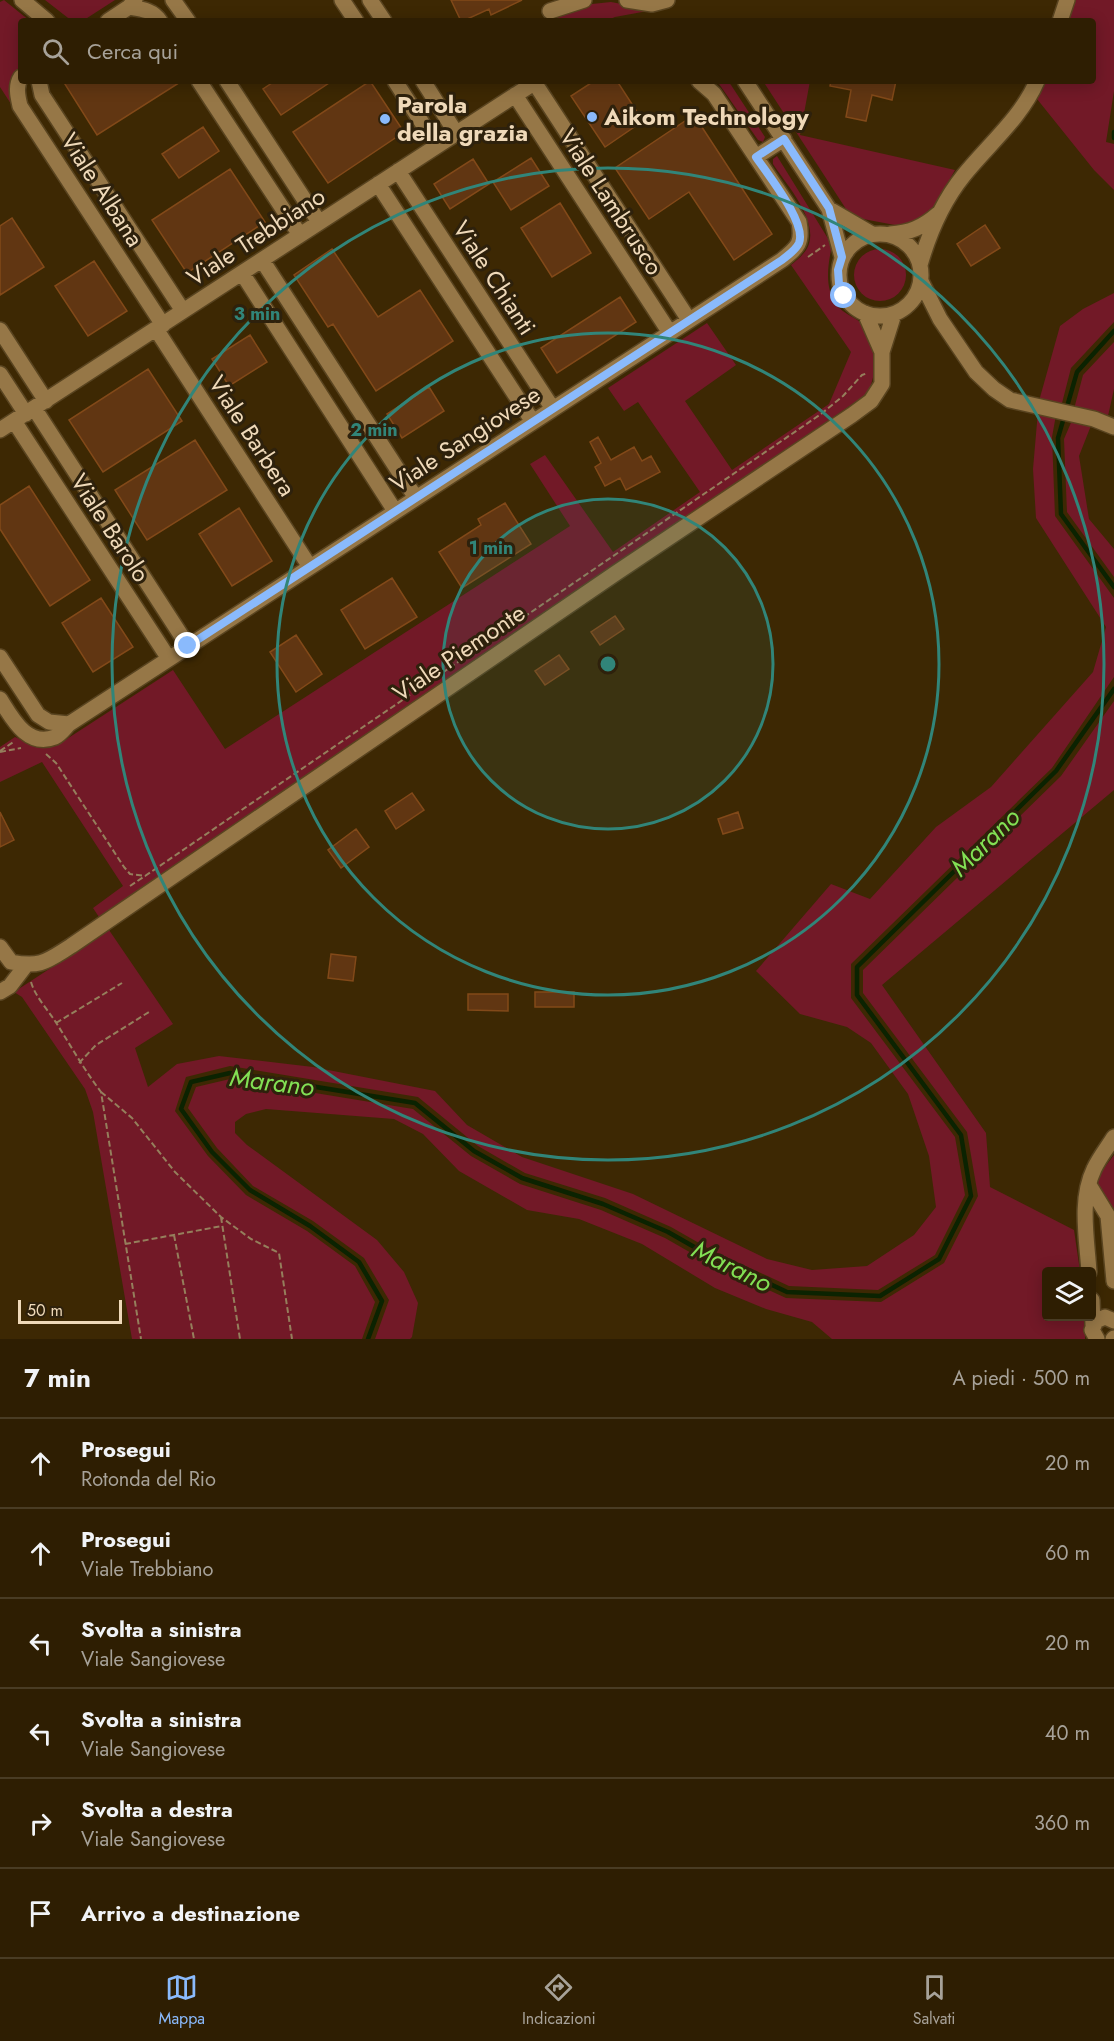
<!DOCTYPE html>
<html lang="it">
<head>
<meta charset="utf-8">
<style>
  :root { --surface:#2e1e02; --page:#36270c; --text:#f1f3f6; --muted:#a7a299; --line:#493c24; --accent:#8abafc }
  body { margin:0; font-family:Jost,sans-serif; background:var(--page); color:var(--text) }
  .controls { position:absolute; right:18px; bottom:18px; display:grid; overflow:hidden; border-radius:6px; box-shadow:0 3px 15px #0003 }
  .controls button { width:54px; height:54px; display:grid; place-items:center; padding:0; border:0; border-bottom:2px solid var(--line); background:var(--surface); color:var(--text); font:30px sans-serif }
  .scale { position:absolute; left:18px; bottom:15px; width:104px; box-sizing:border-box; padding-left:6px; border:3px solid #efd9b9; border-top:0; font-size:16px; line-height:21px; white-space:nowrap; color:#efd9b9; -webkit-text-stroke:4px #2e210c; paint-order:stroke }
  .stop { position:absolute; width:18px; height:18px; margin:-14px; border:4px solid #8abafc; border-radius:50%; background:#fff }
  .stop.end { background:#8abafc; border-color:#fff; box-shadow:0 2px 6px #0008 }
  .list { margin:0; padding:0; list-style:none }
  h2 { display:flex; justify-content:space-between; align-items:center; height:78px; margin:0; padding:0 24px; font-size:26px }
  h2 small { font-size:20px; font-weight:400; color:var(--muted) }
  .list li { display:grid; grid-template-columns:39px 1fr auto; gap:18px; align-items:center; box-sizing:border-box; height:90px; padding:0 24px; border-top:2px solid var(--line) }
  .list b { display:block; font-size:22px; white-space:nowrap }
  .list p { margin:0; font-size:20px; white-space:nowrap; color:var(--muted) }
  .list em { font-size:20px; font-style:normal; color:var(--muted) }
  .icon { flex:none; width:33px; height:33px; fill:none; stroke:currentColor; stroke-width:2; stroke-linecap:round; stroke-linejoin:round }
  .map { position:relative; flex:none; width:1114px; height:1339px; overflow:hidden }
  .search { position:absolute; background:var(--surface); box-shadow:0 3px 15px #0003; left:18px; right:18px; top:18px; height:66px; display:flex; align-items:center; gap:15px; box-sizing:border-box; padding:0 21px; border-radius:6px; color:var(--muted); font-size:22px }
  .sheet { height:618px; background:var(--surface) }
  nav { display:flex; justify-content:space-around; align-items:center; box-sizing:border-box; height:84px; border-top:2px solid var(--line); background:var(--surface); font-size:16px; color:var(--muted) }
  nav a { display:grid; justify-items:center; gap:3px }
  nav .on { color:var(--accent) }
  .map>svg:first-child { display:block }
  .green { fill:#721927 }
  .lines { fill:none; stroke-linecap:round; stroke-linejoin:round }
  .stream { stroke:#0b2301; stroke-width:4.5 }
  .building { fill:#613612; stroke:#824919; stroke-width:1.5 }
  .minor-casing { stroke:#594420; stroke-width:18 }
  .path { stroke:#957f5c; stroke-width:2; stroke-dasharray:6 3; stroke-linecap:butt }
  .minor { stroke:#967747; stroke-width:15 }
  .route { stroke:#8abafc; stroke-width:8 }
  .ring { fill:none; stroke:#318579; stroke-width:3 }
  .poi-dot { fill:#8abafc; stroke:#2e210c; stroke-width:2 }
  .labels { text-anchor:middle; stroke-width:6; stroke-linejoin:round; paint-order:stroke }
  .poi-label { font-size:24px; font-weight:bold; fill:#efd9b9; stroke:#2e210c; text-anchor:start }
  .street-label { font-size:24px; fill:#efd9b9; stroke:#2e210c }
  .water-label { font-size:26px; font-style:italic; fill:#82e054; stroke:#2e210c }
  .centre { fill:#318579; stroke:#2e210c; stroke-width:3 }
  .ring-label { font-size:18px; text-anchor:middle; font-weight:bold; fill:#318579; stroke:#2e210c; stroke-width:6; stroke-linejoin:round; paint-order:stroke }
</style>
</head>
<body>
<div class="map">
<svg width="1114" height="1339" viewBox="0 0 1114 1339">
  <rect width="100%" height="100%" fill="#3d2803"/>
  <!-- green -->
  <path class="green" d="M4 0 30 21H21V65C9 78 10 90 13 107L0 87V2Z
    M45 0H115L84 20 72 21Z
    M1075 0H1114V91L1106 142 1114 144V190L1094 170 1037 99 1044 81H1093V21H1067Z
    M611 2 653 10 615 17 605 21H544L592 4Z
    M717 81H728L731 85 765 137 763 142 758 140Z
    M763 81H810L800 135 955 170 930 214 922 221 900 226 858 218 846 209Z
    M777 156 832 245C828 265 824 286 836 304 843 315 858 317 865 327 879 346 877 374 867 394L99 917 93 908 123 886 42 762 0 782V747L15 737 39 747 56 746 173 670 225 749 570 526 530 464 545 455 613 552 700 492 638 402 624 411 608 388 707 323 736 365 685 401 732 470 829 404 851 352 791 265C798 259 806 253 809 244 817 218 786 184 773 164V159Z
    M854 275a26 26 0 1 1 52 0a26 26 0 1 1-52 0Z
    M1114 293V322L1071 368 1061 407 1039 401 1060 326 1083 309Z
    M1114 342V389L1108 416 1074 409 1083 375Z
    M1038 411 1056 415 1052 437 1055 516 1114 598V677L1052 768 851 964V998L955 1137 965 1195 935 1255 878 1290 789 1286 713 1251 671 1227 605 1198 525 1173 478 1146 418 1097 230 1066 186 1077 175 1111 208 1156 246 1195 307 1231 355 1266 375 1302 362 1339H132L93 1112 85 1089 22 997 14 992 109 930 173 1024 135 1048 148 1087 177 1064 219 1056 313 1067 435 1091 467 1125 522 1157 633 1194 767 1259 812 1270 867 1266 914 1235 936 1207 929 1156 908 1094 871 1043 847 1027 800 1014 756 971 831 884 870 899 936 827 991 787 1093 672 1106 627 1036 518 1033 469Z
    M1073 418 1092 423 1079 456 1089 519 1114 549V577L1067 512 1064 439Z
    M1114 701V790L882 985 986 1133 990 1187 1074 1230 1080 1271 1046 1272V1316L1085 1317V1339H832L812 1322 766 1309 715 1288 642 1244 579 1219 527 1210 459 1171 423 1134 394 1119 266 1109 246 1114 235 1122V1133L247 1145 377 1240 404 1272 418 1303 412 1337 410 1339H375L389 1300 364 1258 313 1221 253 1186 217 1148 188 1108 196 1087 230 1079 413 1109 471 1156 520 1184 601 1210 665 1238 707 1262 786 1298 881 1302 944 1263 978 1196 967 1132 863 993V970L1061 776Z
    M1114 1155V1209L1095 1180Z"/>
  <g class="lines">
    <!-- stream -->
    <path class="stream" d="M1114 132V138
      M1114 331 1077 372 1058 438 1061 514 1114 587
      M368 1339 382 1301 359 1262 310 1226 250 1190 212 1152 181 1109 191 1082 230 1073 415 1103 474 1151 522 1178 603 1204 668 1232 710 1256 787 1292 880 1296 939 1259 971 1196 961 1135 857 995V967L1056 771 1114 689"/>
  </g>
  <!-- building -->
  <path class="building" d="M451 0H522L491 15 489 9 463 21H461Z
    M63 81H182L97 135Z
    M275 81H332L281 115 263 89Z
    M370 81 404 132 328 183 293 132Z
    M594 81H617L643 121 605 147 571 96Z
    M831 81H896L892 100 872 95 866 121 846 117 851 90 830 86Z
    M694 115 772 234 734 260 689 192 649 219 615 168Z
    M203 127 219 151 179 178 162 154Z
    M531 158 549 186 511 210 493 182Z
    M473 159 489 184 450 209 434 184Z
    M230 169 265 222 187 273 152 220Z
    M560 203 591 253 552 277 521 228Z
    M12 218 44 267 0 295V226Z
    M985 225 1000 248 971 266 957 244Z
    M332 249 378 317 420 290 453 341 376 391 333 324 328 327 294 275Z
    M94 261 127 311 88 336 55 286Z
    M620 297 636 322 557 373 541 348Z
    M250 335 267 362 229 386 212 359Z
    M148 369 182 421 103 472 69 420Z
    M429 387 444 411 402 438 387 414Z
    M598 437 611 460 634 447 642 461 651 456 660 472 626 490 620 478 605 486 595 467 601 463 590 442Z
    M195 440 227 490 147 540 115 490Z
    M29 486 90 580 50 606 0 529V505Z
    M505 503 531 544 462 588 439 552 481 525 478 519Z
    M239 508 272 561 232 586 199 534Z
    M392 578 417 617 365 649 341 610Z
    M101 598 133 647 93 672 62 623Z
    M615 616 624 629 600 645 591 632Z
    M296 635 322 674 296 692 270 652Z
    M559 655 569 669 545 685 535 671Z
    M412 793 424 810 396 829 385 811Z
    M0 812 14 840 0 847Z
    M738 812 743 828 723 834 718 819Z
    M356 829 369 847 341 868 328 850Z
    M331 954 356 957 353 981 328 978Z
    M535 992H574V1007H535Z
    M468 994H508V1011L468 1010Z"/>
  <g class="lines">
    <defs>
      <path id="minor" d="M22 0 47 21
        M173 0 188 21
        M342 0 356 21
        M370 0 384 21
        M627 0 652 4 667 0
        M129 7C141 9 153 10 160 21
        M550 11 584 0
        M108 21 129 7 135 0
        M1060 21 1067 0
        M21 77C15 86 18 97 20 106L163 325
        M39 81 42 95 183 311
        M199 81 300 235
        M227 81 319 222
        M395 81 437 146
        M423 81 456 133
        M745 81 829 209 842 257
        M534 82 689 320
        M515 95 670 333
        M756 157 784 139
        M398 171 553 409
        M378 184 533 422
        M829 209 872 234
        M839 275a41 41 0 1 1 82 0a41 41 0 1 1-82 0Z
        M890 234C910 233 923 227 938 214
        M262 260 416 498
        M920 265C929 233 943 201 964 175 989 144 1021 118 1037 81
        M242 273 395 511
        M921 281 940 319 976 372 994 389 1010 400 1094 419 1114 427
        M156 329 310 567
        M0 330 46 401
        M882 352 894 314
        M0 374 26 414
        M34 408 188 646
        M14 421 169 659
        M0 430 537 81
        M0 657 38 715 49 722 69 724
        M0 699C12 718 27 748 55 737 60 735 65 728 69 724L782 260C798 247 803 243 799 222L714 94 699 81
        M0 947 11 962C41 968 47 961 71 946L616 573 852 415 871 401 882 384V352L865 313
        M0 992 10 986 26 965
        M1089 1185 1108 1216 1114 1281
        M1089 1272C1087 1239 1079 1200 1094 1169 1099 1158 1107 1148 1114 1137
        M1092 1300 1093 1325
        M1097 1339 1092 1330 1096 1321 1105 1317 1114 1321
        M1113 1339 1114 1338"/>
    </defs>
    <!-- minor casing -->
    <use href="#minor" class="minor-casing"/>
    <!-- path -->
    <path class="path" d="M808 257 825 245
      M0 751 15 741
      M0 752 21 748
      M46 754 56 763 124 867 130 874 145 876 821 414 843 396 862 375 868 373
      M130 886 145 876
      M31 982C35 996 47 1009 55 1021 71 1046 83 1068 101 1092L141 1339
      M56 1023 122 983
      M79 1063 96 1045 149 1012
      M101 1092 132 1118 175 1172 221 1217 251 1239 279 1253 292 1339
      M221 1217 240 1339
      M174 1235 194 1339
      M125 1244 222 1226"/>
    <!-- minor -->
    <use href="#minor" class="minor"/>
  </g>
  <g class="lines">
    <!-- route -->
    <path class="route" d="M188 646 782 260C788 255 796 250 799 243 807 223 768 175 756 157L784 139 829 208 842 257 838 270 839 284 844 296"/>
  </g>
  <!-- distance rings -->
  <circle cx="608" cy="664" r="165" fill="#318579" fill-opacity=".12"/>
  <g class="ring">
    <circle cx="608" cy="664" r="165"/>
    <circle cx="608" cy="664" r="331"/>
    <circle cx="608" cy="664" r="496"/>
  </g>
  <!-- markers -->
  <g class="poi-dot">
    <circle cx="592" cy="117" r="6"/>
    <circle cx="385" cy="119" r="6"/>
  </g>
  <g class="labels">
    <!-- poi labels -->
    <g class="poi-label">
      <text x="397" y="113">Parola<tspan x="397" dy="28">della grazia</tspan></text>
      <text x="604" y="125">Aikom Technology</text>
    </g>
    <!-- street labels -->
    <g class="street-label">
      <text transform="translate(102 190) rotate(57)" y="8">Viale Albana</text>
      <text transform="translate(611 202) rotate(57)" y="8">Viale Lambrusco</text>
      <text transform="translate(256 237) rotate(-33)" y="8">Viale Trebbiano</text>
      <text transform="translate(494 278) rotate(57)" y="8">Viale Chianti</text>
      <text transform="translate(252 436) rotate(57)" y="8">Viale Barbera</text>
      <text transform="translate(465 439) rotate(-33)" y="8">Viale Sangiovese</text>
      <text transform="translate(110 528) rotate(57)" y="8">Viale Barolo</text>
      <text transform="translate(459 653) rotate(-34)" y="8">Viale Piemonte</text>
    </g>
    <!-- water labels -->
    <g class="water-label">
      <text transform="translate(985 842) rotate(-44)" y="9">Marano</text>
      <text transform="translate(272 1082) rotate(7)" y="9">Marano</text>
      <text transform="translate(732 1266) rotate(26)" y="9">Marano</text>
    </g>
  </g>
  <circle cx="608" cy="664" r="9" class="centre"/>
  <g class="ring-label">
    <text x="257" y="320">3 min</text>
    <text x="374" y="436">2 min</text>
    <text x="491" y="554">1 min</text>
  </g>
</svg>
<div class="controls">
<button><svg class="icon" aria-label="layers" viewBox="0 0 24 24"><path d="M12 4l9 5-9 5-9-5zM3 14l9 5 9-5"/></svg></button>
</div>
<div class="scale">50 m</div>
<div class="stop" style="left:844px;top:296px"></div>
<div class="stop end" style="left:188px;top:646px"></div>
<div class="search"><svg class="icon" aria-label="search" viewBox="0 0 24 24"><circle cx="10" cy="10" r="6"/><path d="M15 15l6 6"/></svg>Cerca qui</div>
</div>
<section class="sheet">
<h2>7 min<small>A piedi · 500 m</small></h2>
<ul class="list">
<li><svg class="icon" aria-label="ahead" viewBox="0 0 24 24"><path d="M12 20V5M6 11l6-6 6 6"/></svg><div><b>Prosegui</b><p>Rotonda del Rio</p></div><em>20 m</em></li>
<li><svg class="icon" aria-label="ahead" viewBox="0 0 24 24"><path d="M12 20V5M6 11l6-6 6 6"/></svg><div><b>Prosegui</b><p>Viale Trebbiano</p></div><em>60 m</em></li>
<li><svg class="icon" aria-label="left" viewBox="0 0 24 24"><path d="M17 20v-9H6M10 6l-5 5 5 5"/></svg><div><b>Svolta a sinistra</b><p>Viale Sangiovese</p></div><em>20 m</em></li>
<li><svg class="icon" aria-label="left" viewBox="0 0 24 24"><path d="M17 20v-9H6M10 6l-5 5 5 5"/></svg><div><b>Svolta a sinistra</b><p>Viale Sangiovese</p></div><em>40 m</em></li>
<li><svg class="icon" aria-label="right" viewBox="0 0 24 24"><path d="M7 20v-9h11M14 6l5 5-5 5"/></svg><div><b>Svolta a destra</b><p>Viale Sangiovese</p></div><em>360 m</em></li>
<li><svg class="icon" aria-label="arrive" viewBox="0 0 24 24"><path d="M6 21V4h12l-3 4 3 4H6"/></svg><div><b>Arrivo a destinazione</b></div></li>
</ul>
</section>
<nav>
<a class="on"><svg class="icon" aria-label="map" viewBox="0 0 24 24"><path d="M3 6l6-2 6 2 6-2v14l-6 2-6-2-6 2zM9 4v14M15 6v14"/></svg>Mappa</a>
<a><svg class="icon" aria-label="directions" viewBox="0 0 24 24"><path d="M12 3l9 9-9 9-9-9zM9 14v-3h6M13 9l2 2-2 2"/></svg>Indicazioni</a>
<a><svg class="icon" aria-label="saved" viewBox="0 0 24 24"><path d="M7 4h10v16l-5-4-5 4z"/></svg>Salvati</a>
</nav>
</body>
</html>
